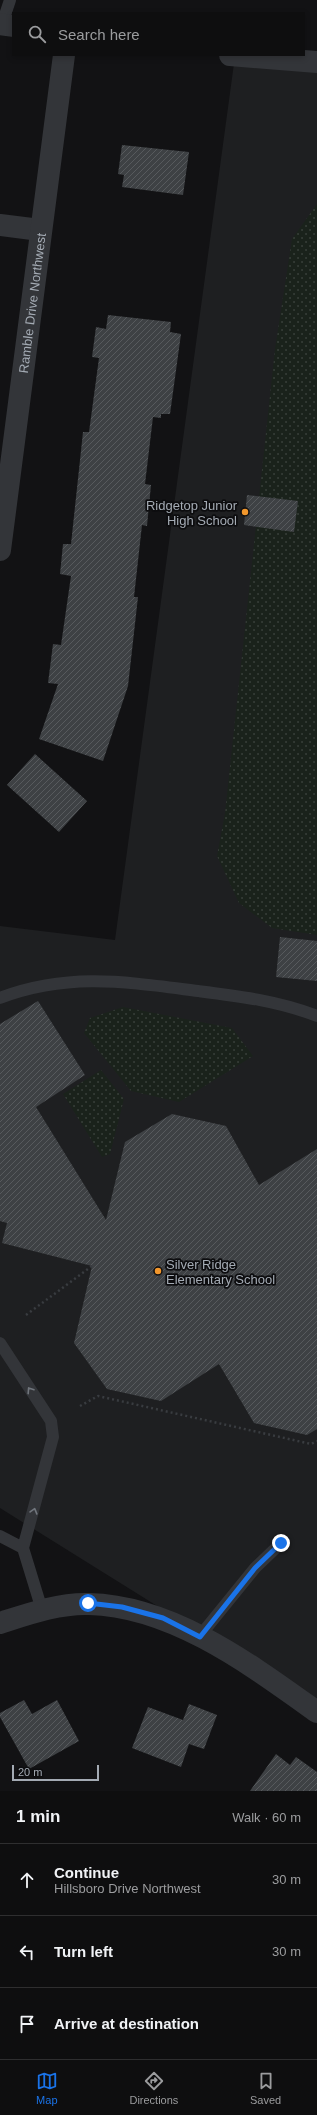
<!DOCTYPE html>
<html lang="en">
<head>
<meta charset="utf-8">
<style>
  :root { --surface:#0e0e0f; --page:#1c1c1d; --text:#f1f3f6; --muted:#9b9c9e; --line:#2e2e2f; --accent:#1a73e8 }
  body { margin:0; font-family:Arial,sans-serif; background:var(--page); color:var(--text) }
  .scale { position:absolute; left:12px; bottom:10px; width:87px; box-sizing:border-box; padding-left:4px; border:2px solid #a4abb4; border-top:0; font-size:11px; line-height:14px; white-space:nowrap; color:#a4abb4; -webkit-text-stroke:3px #0d0d0f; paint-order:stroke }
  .stop { position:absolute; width:12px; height:12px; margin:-9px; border:3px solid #1a73e8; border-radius:50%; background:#fff }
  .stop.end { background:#1a73e8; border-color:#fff; box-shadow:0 1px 4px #0008 }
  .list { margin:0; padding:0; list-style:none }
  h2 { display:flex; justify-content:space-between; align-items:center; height:52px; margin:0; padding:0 16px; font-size:17px }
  h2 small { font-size:13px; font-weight:400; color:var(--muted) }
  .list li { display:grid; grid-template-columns:26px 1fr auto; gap:12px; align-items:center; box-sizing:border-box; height:72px; padding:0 16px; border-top:1px solid var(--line) }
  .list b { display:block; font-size:15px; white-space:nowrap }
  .list p { margin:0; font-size:13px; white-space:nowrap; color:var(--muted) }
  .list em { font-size:13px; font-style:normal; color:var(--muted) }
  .icon { flex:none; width:22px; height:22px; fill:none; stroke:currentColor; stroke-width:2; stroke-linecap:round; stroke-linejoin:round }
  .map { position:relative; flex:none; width:317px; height:1791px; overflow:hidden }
  .search { position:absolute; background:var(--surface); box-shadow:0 2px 6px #0003; left:12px; right:12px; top:12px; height:44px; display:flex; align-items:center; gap:10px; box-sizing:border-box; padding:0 14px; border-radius:0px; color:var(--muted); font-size:15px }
  .sheet { height:268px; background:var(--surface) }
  nav { display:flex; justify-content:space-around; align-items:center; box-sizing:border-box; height:56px; border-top:1px solid var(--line); background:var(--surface); font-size:11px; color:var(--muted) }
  nav a { display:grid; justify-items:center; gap:2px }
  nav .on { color:var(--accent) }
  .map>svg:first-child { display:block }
  .built { fill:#1e1f21 }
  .park { fill:url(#park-dots) }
  .building { fill:url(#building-hatch) }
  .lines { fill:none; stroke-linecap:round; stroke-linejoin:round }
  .path { stroke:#393c40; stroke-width:2.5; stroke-dasharray:2 3; stroke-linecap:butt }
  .service { stroke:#333539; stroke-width:12 }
  .minor { stroke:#333539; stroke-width:22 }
  .oneway { stroke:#71767d }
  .route { stroke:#1a73e8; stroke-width:5 }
  .poi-dot { fill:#f2972c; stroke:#0d0d0f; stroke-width:1.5 }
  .labels { text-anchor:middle; stroke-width:3.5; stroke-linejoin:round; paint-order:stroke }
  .street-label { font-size:13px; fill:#a4abb4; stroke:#0d0d0f }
  .poi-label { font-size:13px; fill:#a4abb4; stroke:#0d0d0f; text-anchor:end }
</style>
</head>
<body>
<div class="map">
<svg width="317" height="1791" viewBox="0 0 317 1791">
  <defs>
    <pattern id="park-dots" width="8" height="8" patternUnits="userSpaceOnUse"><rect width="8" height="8" fill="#1a221b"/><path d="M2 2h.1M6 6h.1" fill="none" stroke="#383f3a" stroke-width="1.8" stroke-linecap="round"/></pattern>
    <pattern id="building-hatch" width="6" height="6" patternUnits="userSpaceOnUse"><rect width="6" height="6" fill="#3e4144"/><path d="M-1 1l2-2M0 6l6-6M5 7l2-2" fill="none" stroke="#575a5d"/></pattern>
  </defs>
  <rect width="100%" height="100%" fill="#121214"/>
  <!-- built -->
  <path class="built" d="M235 56 317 62V1712L162 1609 0 1508V926L115 940Z"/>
  <!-- park -->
  <path class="park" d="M317 204V935L272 928 239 903 217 856 225 813 275 349 292 239Z
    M123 1007 232 1028 253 1056 179 1102 131 1091 84 1033 90 1018Z
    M101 1070 124 1099 110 1154 102 1157 63 1094Z"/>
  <!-- building -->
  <path class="building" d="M122 145 189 152 183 195 122 187 124 175 118 174Z
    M108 315 171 322 170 332 181 334 170 414H161V418L153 417 145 484 151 485 147 526 142 525 134 597H138L128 686 103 761 39 739 58 684 48 683 53 644 61 645 71 576 60 574 63 544H71L83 432H89L99 358 92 357 96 327 106 329Z
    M247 495 298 501 294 532 244 525Z
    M35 754 87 801 59 832 7 785Z
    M280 937 317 941V981L276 977Z
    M38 1001 85 1075 36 1107 106 1220 125 1142 172 1114 226 1126 259 1185 317 1149V1429L307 1435 254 1423 219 1364 161 1401 107 1389 74 1343 92 1266 2 1243 7 1223 0 1221V1024Z
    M24 1700 32 1714 57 1700 79 1741 29 1769 0 1717V1713Z
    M189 1704 217 1715 204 1749 189 1744 181 1767 132 1748 148 1707 183 1720Z
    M276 1754 290 1765 296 1757 317 1772V1791H250Z"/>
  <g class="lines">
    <!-- path -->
    <path class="path" d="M26 1315 92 1266
      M80 1406 98 1396 311 1444 317 1441"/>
    <!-- service -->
    <path class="service" d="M2 24 10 0
      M0 998C69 972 127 982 198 991 238 996 279 1001 317 1016
      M0 1343 51 1421 53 1437 23 1548 42 1610
      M0 1536 23 1548
      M199 1637 255 1568 281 1543"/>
    <!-- minor -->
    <g class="minor">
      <path d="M0 24 13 26"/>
      <path d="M230 55 317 62"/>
      <path d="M0 225 40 230"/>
      <path id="s1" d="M0 550 64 55"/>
      <path d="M0 1623C28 1614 59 1603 89 1604 173 1606 251 1665 317 1712"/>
    </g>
  </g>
  <!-- one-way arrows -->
  <defs><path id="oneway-chevron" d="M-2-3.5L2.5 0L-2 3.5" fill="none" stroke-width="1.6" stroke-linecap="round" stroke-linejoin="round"/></defs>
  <g class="oneway">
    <use href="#oneway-chevron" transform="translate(30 1390) rotate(-123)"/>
    <use href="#oneway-chevron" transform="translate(34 1511) rotate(-74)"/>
  </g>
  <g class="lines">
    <!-- route -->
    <path class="route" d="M88 1603 122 1607 163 1618 200 1637 255 1568 281 1543"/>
  </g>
  <!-- markers -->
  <g class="poi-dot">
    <circle cx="245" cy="512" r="4"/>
    <circle cx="158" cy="1271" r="4"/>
  </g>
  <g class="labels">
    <!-- street labels -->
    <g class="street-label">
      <text dy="5" stroke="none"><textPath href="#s1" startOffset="249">Ramble Drive Northwest</textPath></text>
    </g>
    <!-- poi labels -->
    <g class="poi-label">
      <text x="237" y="510">Ridgetop Junior<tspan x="237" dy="15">High School</tspan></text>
      <text x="166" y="1269" text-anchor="start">Silver Ridge<tspan x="166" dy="15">Elementary School</tspan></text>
    </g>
  </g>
</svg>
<div class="scale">20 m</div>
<div class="stop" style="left:88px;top:1603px"></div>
<div class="stop end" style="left:281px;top:1543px"></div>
<div class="search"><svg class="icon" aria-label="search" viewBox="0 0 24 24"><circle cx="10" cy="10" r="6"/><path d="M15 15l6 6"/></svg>Search here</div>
</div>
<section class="sheet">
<h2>1 min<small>Walk · 60 m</small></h2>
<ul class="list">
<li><svg class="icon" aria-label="ahead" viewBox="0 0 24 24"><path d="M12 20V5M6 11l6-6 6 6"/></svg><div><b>Continue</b><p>Hillsboro Drive Northwest</p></div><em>30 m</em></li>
<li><svg class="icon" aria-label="left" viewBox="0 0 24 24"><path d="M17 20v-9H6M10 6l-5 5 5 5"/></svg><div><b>Turn left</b></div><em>30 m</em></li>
<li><svg class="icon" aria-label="arrive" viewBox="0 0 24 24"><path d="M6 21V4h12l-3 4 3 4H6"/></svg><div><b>Arrive at destination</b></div></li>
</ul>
</section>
<nav>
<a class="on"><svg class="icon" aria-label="map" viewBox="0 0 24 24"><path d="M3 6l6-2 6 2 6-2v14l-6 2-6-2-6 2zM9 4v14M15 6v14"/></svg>Map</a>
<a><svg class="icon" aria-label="directions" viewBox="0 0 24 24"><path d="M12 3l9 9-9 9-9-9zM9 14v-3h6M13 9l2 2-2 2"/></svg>Directions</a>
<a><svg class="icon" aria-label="saved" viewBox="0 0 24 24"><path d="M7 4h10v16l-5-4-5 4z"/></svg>Saved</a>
</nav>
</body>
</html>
